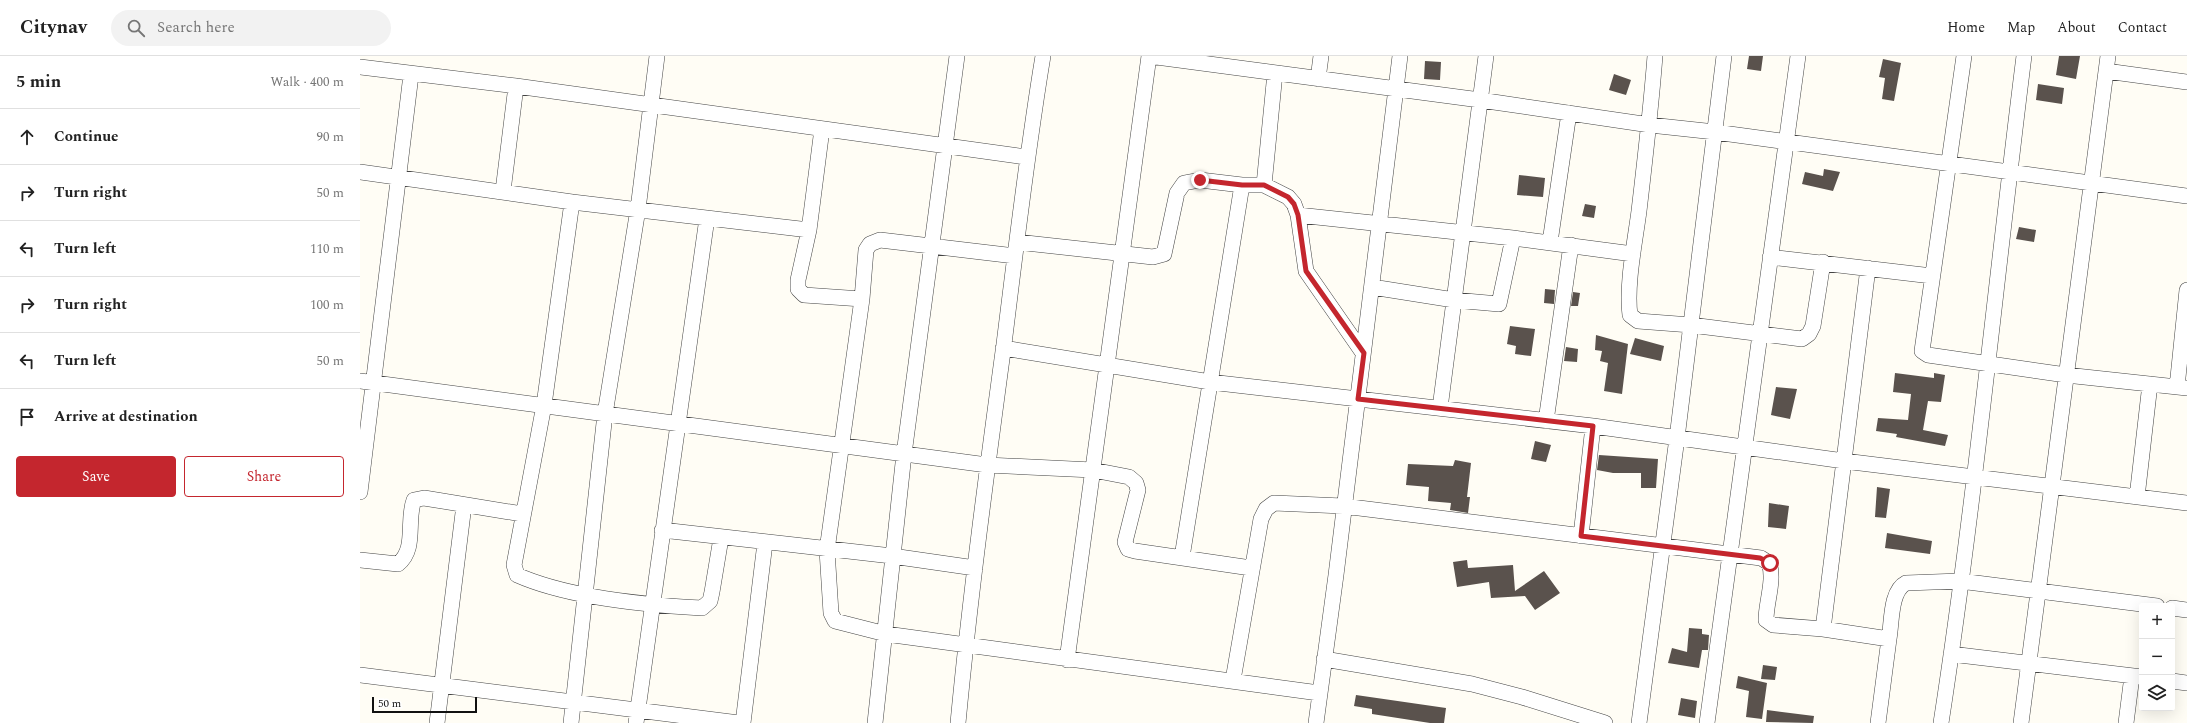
<!DOCTYPE html>
<html lang="en">
<head>
<meta charset="utf-8">
<style>
  :root { --surface:#fff; --page:#f2f2f2; --text:#222; --muted:#767676; --line:#e0e0e0; --accent:#c4262e }
  body { margin:0; font-family:Spectral,serif; background:var(--page); color:var(--text) }
  .controls { position:absolute; right:12px; bottom:12px; display:grid; overflow:hidden; border-radius:4px; box-shadow:0 4px 16px #0002 }
  .controls button { width:36px; height:36px; display:grid; place-items:center; padding:0; border:0; border-bottom:1px solid var(--line); background:var(--surface); color:var(--text); font:20px sans-serif }
  .scale { position:absolute; left:12px; bottom:10px; width:105px; box-sizing:border-box; padding-left:4px; border:2px solid #111; border-top:0; font-size:11px; line-height:14px; white-space:nowrap; color:#111; -webkit-text-stroke:3px #fff; paint-order:stroke }
  .stop { position:absolute; width:12px; height:12px; margin:-9px; border:3px solid #c4262e; border-radius:50%; background:#fff }
  .stop.end { background:#c4262e; border-color:#fff; box-shadow:0 1px 4px #0008 }
  .list { margin:0; padding:0; list-style:none }
  h2 { display:flex; justify-content:space-between; align-items:center; height:52px; margin:0; padding:0 16px; font-size:17px }
  h2 small { font-size:13px; font-weight:400; color:var(--muted) }
  .list li { display:grid; grid-template-columns:26px 1fr auto; gap:12px; align-items:center; box-sizing:border-box; height:56px; padding:0 16px; border-top:1px solid var(--line) }
  .list b { display:block; font-size:15px; white-space:nowrap }
  .list em { font-size:13px; font-style:normal; color:var(--muted) }
  .actions { display:flex; gap:8px; padding:12px 16px }
  .actions a { flex:1; padding:9px 0; border:1px solid var(--accent); border-radius:4px; text-align:center; font-size:14px; color:var(--accent) }
  .actions .main { background:var(--accent); color:#fff }
  .icon { flex:none; width:22px; height:22px; fill:none; stroke:currentColor; stroke-width:2; stroke-linecap:round; stroke-linejoin:round }
  .map { position:relative; flex:none; width:1827px; height:667px; overflow:hidden }
  header { display:flex; align-items:center; gap:24px; box-sizing:border-box; height:56px; padding:0 20px; background:var(--surface); border-bottom:1px solid var(--line) }
  header strong { font-size:19px }
  nav { display:flex; gap:22px; margin-inline-start:auto; font-size:14px }
  .search { width:280px; height:36px; background:var(--page); display:flex; align-items:center; gap:10px; box-sizing:border-box; padding:0 14px; border-radius:22px; color:var(--muted); font-size:15px }
  main { display:flex }
  aside { flex:1; background:var(--surface) }
  .map>svg:first-child { display:block }
  .building { fill:#5a524d }
  .lines { fill:none; stroke-linecap:round; stroke-linejoin:round }
  .street-casing { stroke:#444; stroke-width:16 }
  .street { stroke:#fff; stroke-width:15 }
  .route { stroke:#c4262e; stroke-width:5 }
</style>
</head>
<body>
<header>
<strong>Citynav</strong>
<div class="search"><svg class="icon" aria-label="search" viewBox="0 0 24 24"><circle cx="10" cy="10" r="6"/><path d="M15 15l6 6"/></svg>Search here</div>
<nav><a>Home</a><a>Map</a><a>About</a><a>Contact</a></nav>
</header>
<main>
<aside>
<h2>5 min<small>Walk · 400 m</small></h2>
<ul class="list">
<li><svg class="icon" aria-label="ahead" viewBox="0 0 24 24"><path d="M12 20V5M6 11l6-6 6 6"/></svg><div><b>Continue</b></div><em>90 m</em></li>
<li><svg class="icon" aria-label="right" viewBox="0 0 24 24"><path d="M7 20v-9h11M14 6l5 5-5 5"/></svg><div><b>Turn right</b></div><em>50 m</em></li>
<li><svg class="icon" aria-label="left" viewBox="0 0 24 24"><path d="M17 20v-9H6M10 6l-5 5 5 5"/></svg><div><b>Turn left</b></div><em>110 m</em></li>
<li><svg class="icon" aria-label="right" viewBox="0 0 24 24"><path d="M7 20v-9h11M14 6l5 5-5 5"/></svg><div><b>Turn right</b></div><em>100 m</em></li>
<li><svg class="icon" aria-label="left" viewBox="0 0 24 24"><path d="M17 20v-9H6M10 6l-5 5 5 5"/></svg><div><b>Turn left</b></div><em>50 m</em></li>
<li><svg class="icon" aria-label="arrive" viewBox="0 0 24 24"><path d="M6 21V4h12l-3 4 3 4H6"/></svg><div><b>Arrive at destination</b></div></li>
</ul>
<div class="actions"><a class="main">Save</a><a>Share</a></div>
</aside>
<div class="map">
<svg width="1827" height="667" viewBox="0 0 1827 667">
  <rect width="100%" height="100%" fill="#fffdf5"/>
  <!-- building -->
  <path class="building" d="M1389 0H1403L1401 15 1387 13Z
    M1699 0H1720L1716 23 1696 19Z
    M1523 3 1541 7 1534 45 1522 43 1525 22 1519 21Z
    M1065 5 1081 6 1080 24 1064 23Z
    M1254 18 1271 24 1266 39 1249 34Z
    M1678 28 1704 32 1702 48 1676 44Z
    M1464 113 1480 116 1473 135 1442 128 1445 116 1463 120Z
    M1159 119 1185 122 1183 141 1157 139Z
    M1225 148 1236 150 1234 162 1222 160Z
    M1659 171 1676 174 1674 186 1656 183Z
    M1185 233 1195 234 1194 248 1184 247Z
    M1213 236 1220 237 1218 250H1211Z
    M1150 270 1175 273 1171 300 1155 298 1156 290 1147 288Z
    M1236 279 1268 288 1262 338 1244 335 1248 307 1240 305 1242 295 1235 294Z
    M1275 282 1304 290 1301 305 1270 298Z
    M1206 291 1218 293 1217 306 1204 305Z
    M1535 317 1574 322V317L1585 319 1581 346 1568 345 1563 374 1588 379 1585 390 1536 381 1537 378 1516 375 1518 362 1548 364 1551 338 1533 336Z
    M1416 331 1437 333 1430 363 1411 359Z
    M1175 385 1191 389 1186 406 1171 403Z
    M1239 399 1298 403 1296 432H1281V417H1253L1237 414Z
    M1095 404 1111 407 1107 441H1110L1108 457 1090 454 1091 447 1068 445 1069 431 1046 429 1048 408 1093 410Z
    M1517 431 1530 433 1526 462 1515 461Z
    M1409 447 1429 450 1426 473 1408 471Z
    M1527 477 1572 485 1570 498 1525 492Z
    M1107 504 1108 512 1153 509 1155 535 1184 515 1200 537 1175 554 1165 540 1131 542 1129 526 1097 531 1093 506Z
    M1329 572 1342 573V578L1349 579 1348 594H1342L1339 612 1308 607 1312 592 1327 596Z
    M1403 609 1417 611 1415 624 1401 623Z
    M1378 620 1407 627 1402 663 1386 661 1389 635 1376 632Z
    M996 639 1086 652 1084 667H1070L1012 658V653L994 650Z
    M1321 642 1337 645 1335 662 1318 659Z
    M1407 654 1454 660 1453 667 1406 666Z"/>
  <g class="lines">
    <defs>
      <path id="street" d="M789 0 1120 44 1290 69 1355 76 1827 140
        M1295 0C1291 52 1285 104 1279 155 1275 186 1266 229 1270 259L1278 265 1331 269 1442 283 1449 278 1453 270 1463 206
        M1604 0 1562 295 1568 299 1706 319 1827 332
        M0 11 156 30 666 101
        M1746 15 1827 26
        M958 23 961 0
        M462 73 449 174 438 224V233L444 239 502 243
        M0 116 212 146 449 174
        M904 129 915 17
        M143 135 156 30
        M212 146 184 349 154 509 157 519C209 542 285 549 342 552L350 545 352 536 361 482
        M938 159 1153 182 1273 198
        M657 186 793 201 804 198 817 137 824 127 840 124 882 129H904L928 141 934 148 938 159 946 215 1003 297
        M1190 186 1209 57
        M655 200 520 184 510 188 506 194 502 243 467 494 471 557 475 565 526 578 959 637
        M1410 201 1572 220
        M1012 231 1094 244 1139 248 1153 182
        M643 292 850 326 1233 370 1484 405 1827 447
        M0 325 627 409 733 414 769 421 776 427 778 434 765 486 768 493 775 495 891 512
        M1817 331 1827 234
        M1080 352 1126 0
        M1186 365 1211 189
        M0 436 51 19
        M1777 441 1790 328
        M302 474 532 500 615 512
        M1221 480 1233 370
        M822 501 882 129
        M0 504 38 508C57 493 46 465 54 444L64 442 162 458
        M1812 552 1827 554
        M1463 573 1508 212
        M1591 598 1782 621
        M964 603 1112 628 1162 641 1245 667
        M707 604 789 0
        M0 619 379 667
        M873 624 901 463 906 453 914 447 983 450 1401 502 1409 507C1415 524 1406 546 1406 564L1413 569 1463 573 1529 583C1532 567 1530 535 1546 527L1600 525 1797 550
        M1812 625 1827 627
        M77 667 104 449
        M211 667 245 358 278 153 297 0
        M276 667 347 162
        M383 667 405 487
        M515 667 544 398 597 0
        M598 667C610 540 627 414 644 288 656 192 667 96 683 0
        M956 667 976 519 1040 0
        M1279 667 1317 382 1364 0
        M1347 667 1438 0
        M1518 667 1529 583
        M1581 667C1615 446 1636 222 1664 0
        M1661 667 1748 0
        M1766 667 1772 620"/>
    </defs>
    <!-- street casing -->
    <use href="#street" class="street-casing"/>
    <!-- street -->
    <use href="#street" class="street"/>
  </g>
  <g class="lines">
    <!-- route -->
    <path class="route" d="M840 124 882 129H904L928 141 934 148 938 159 946 215 1004 297 998 343 1233 370 1221 480 1400 502 1410 507"/>
  </g>
</svg>
<div class="controls">
<button>+</button>
<button>−</button>
<button><svg class="icon" aria-label="layers" viewBox="0 0 24 24"><path d="M12 4l9 5-9 5-9-5zM3 14l9 5 9-5"/></svg></button>
</div>
<div class="scale">50 m</div>
<div class="stop" style="left:1410px;top:507px"></div>
<div class="stop end" style="left:840px;top:124px"></div>
</div>
</main>
</body>
</html>
